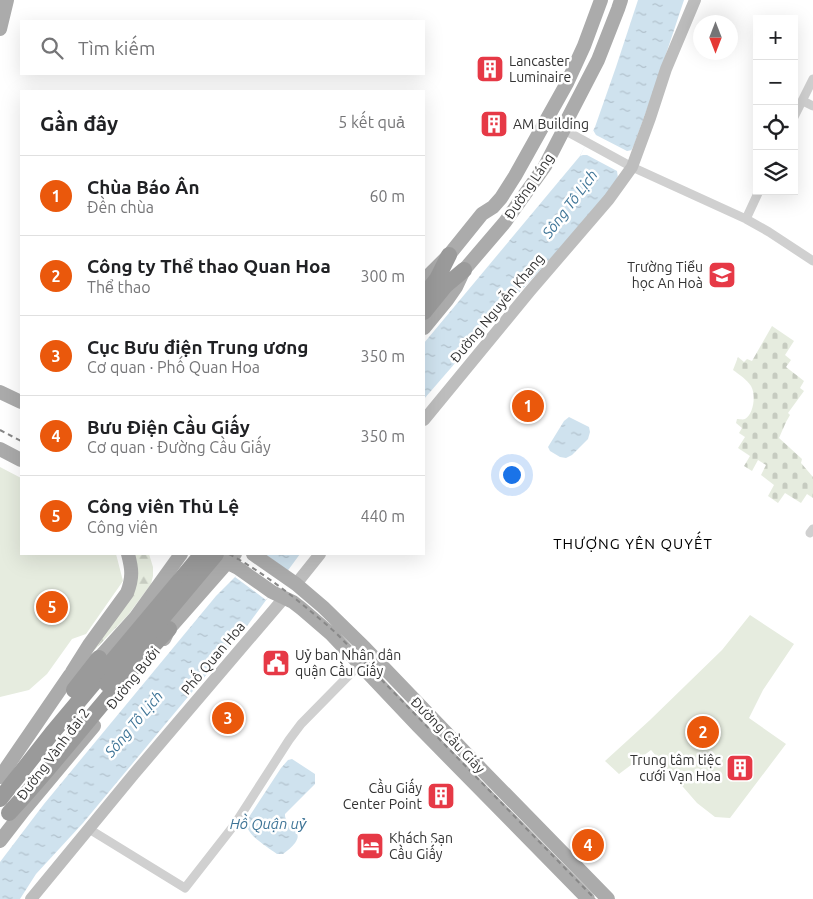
<!DOCTYPE html>
<html lang="vi">
<head>
<meta charset="utf-8">
<style>
  :root { --surface:#fff; --page:#f6f6f6; --text:#202124; --muted:#757577; --line:#e0e0e0; --accent:#ea580c }
  body { margin:0; font-family:Ubuntu,sans-serif; background:var(--page); color:var(--text) }
  .controls { position:absolute; right:15px; top:15px; display:grid; overflow:hidden; border-radius:0px; box-shadow:0 5px 20px #0002 }
  .controls button { width:45px; height:45px; display:grid; place-items:center; padding:0; border:0; border-bottom:1px solid var(--line); background:var(--surface); color:var(--text); font:25px sans-serif }
  .compass { position:absolute; left:693px; top:15px; width:45px; height:45px; border-radius:50%; background:var(--surface); box-shadow:0 5px 20px #0002; rotate:180deg }
  .you { position:absolute; left:511px; top:474px; width:18px; height:18px; margin:-12px; border:4px solid #fff; border-radius:50%; background:#1a73e8; box-shadow:0 0 0 8px #1a73e833 }
  .badge { display:grid; place-items:center; width:32px; height:32px; border-radius:50%; background:var(--accent); color:#fff; font-size:16px; font-weight:700 }
  .pin { position:absolute; translate:-50% -50%; border:2px solid #fff; box-shadow:0 1px 5px #0006 }
  .list { margin:0; padding:0; list-style:none }
  h2 { display:flex; justify-content:space-between; align-items:center; height:65px; margin:0; padding:0 20px; font-size:21px }
  h2 small { font-size:16px; font-weight:400; color:var(--muted) }
  .list li { display:grid; grid-template-columns:32px 1fr auto; gap:15px; align-items:center; box-sizing:border-box; height:80px; padding:0 20px; border-top:1px solid var(--line) }
  .list b { display:block; font-size:19px; white-space:nowrap }
  .list p { margin:0; font-size:16px; white-space:nowrap; color:var(--muted) }
  .list em { font-size:16px; font-style:normal; color:var(--muted) }
  .icon { flex:none; width:28px; height:28px; fill:none; stroke:currentColor; stroke-width:2; stroke-linecap:round; stroke-linejoin:round }
  .map { position:relative; flex:none; width:813px; height:899px; overflow:hidden }
  .search { position:absolute; background:var(--surface); box-shadow:0 5px 20px #0002; left:20px; top:20px; width:405px; height:55px; display:flex; align-items:center; gap:12px; box-sizing:border-box; padding:0 18px; border-radius:0px; color:var(--muted); font-size:19px }
  .panel { position:absolute; background:var(--surface); box-shadow:0 5px 20px #0002; left:20px; top:90px; width:405px; height:465px; border-radius:0px }
  .map>svg:first-child { display:block }
  .forest { fill:url(#forest-firs) }
  .cemetery { fill:url(#cemetery-stones) }
  .green { fill:#e6ecdf }
  .water { fill:url(#water-ripples) }
  .pier { fill:#fff }
  .lines { fill:none; stroke-linecap:round; stroke-linejoin:round }
  .street { stroke:#d0d0d0; stroke-width:9 }
  .secondary { stroke:#bdbdbd; stroke-width:12 }
  .primary { stroke:#ababab; stroke-width:14 }
  .highway { stroke:#9a9a9a; stroke-width:16 }
  .rail { stroke:#888; stroke-width:2; stroke-dasharray:5 4; stroke-linecap:butt }
  .highway-bridge { stroke:#9a9a9a; stroke-width:16 }
  .labels { text-anchor:middle; stroke-width:5; stroke-linejoin:round; paint-order:stroke }
  .poi-label { font-size:14px; fill:#333; stroke:#fff; text-anchor:start }
  .street-label { font-size:14px; fill:#333; stroke:#fff }
  .water-label { font-size:15px; font-style:italic; fill:#3f7597; stroke:#fff }
  .neighbourhood-label { font-size:15px; letter-spacing:1px; fill:#000; stroke:#fff }
</style>
</head>
<body>
<div class="map">
<svg width="813" height="899" viewBox="0 0 813 899">
  <defs>
    <pattern id="forest-firs" width="22" height="20" patternUnits="userSpaceOnUse" patternTransform="scale(1.25)"><rect width="22" height="20" fill="#e6ecdf"/><path d="M5 1l3.5 6h-7zM16 11l3.5 6h-7z" fill="#c6cbc0"/></pattern>
    <pattern id="cemetery-stones" width="16" height="16" patternUnits="userSpaceOnUse" patternTransform="scale(1.25)"><rect width="16" height="16" fill="#e6ecdf"/><path d="M2 7V4a2 2 0 0 1 4 0v3zM10 15v-3a2 2 0 0 1 4 0v3z" fill="#c6cbc0"/></pattern>
    <pattern id="water-ripples" width="26" height="14" patternUnits="userSpaceOnUse" patternTransform="scale(1.25)"><rect width="26" height="14" fill="#cfe2ee"/><path d="M2 4q2-2 4 0t4 0M15 11q2-2 4 0t4 0" fill="none" stroke="#b2c2cd"/></pattern>
  </defs>
  <rect width="100%" height="100%" fill="#fff"/>
  <!-- forest -->
  <path class="forest" d="M130 554H149L153 567V576L151 584 128 615 84 661 129 594Z"/>
  <!-- cemetery -->
  <path class="cemetery" d="M772 326 794 341 785 355 791 360 786 367 804 381 800 388 804 391 788 413 790 415 786 422 779 438 802 459 801 463 813 477V498L807 494 801 503 785 493 778 503 768 496 774 485 761 475 766 465 758 460 752 471 744 466 750 456 738 448 745 437 739 433 742 428 736 423 737 419C739 419 743 420 745 419 754 414 756 394 751 386 746 379 740 375 733 370L738 357 744 362 747 359 752 361Z"/>
  <!-- green -->
  <path class="green" d="M0 467 21 478V554H116L123 581 86 634 72 639 47 674 29 690 0 697Z
    M750 615 794 644 763 690 749 718 786 744 730 818 715 817 697 803 651 750 619 774 605 761 650 720 722 650Z"/>
  <!-- water -->
  <path class="water" d="M638 0H684L655 87 634 145 611 190 566 242 476 339 424 399V343L580 156 595 127 616 67Z
    M569 417 589 427 590 432 588 439 572 455 566 458 560 457 550 451 548 447 564 421Z
    M253 554H300L247 626 83 823 36 874 20 899H0V862L44 804 216 596 235 577Z
    M292 759 315 774V784L285 814C284 826 305 830 295 843 292 847 287 851 283 854H277C269 848 252 838 248 829 246 825 247 824 247 820L281 768 288 760Z"/>
  <!-- pier -->
  <path class="pier" d="M593 130 596 135 627 151 632 150 618 178 617 171 587 155H583L580 156Z
    M253 554H265L288 571 266 600 235 577Z"/>
  <g class="lines">
    <!-- street -->
    <path class="street" d="M803 101 813 106
      M794 117 813 79
      M546 120 632 167 746 219 769 232 813 261
      M746 219 759 191
      M810 533 813 529
      M89 829 185 888 235 824 289 740 301 724 360 664"/>
    <!-- secondary -->
    <path class="secondary" d="M424 420 530 291 609 199 632 167 650 118 666 69 695 0
      M296 584 320 554
      M31 899 134 774 284 598"/>
    <!-- primary -->
    <path class="primary" d="M0 29 7 0
      M424 280 449 255 482 214 493 207 501 198 515 176 567 83 584 46 601 0
      M424 328 447 300 456 287 464 270 505 222 545 166 564 129 568 118 598 60 618 9 621 0
      M0 392 21 402
      M0 449 21 460
      M210 554 238 568 272 592 293 602 302 609 331 634 418 726 588 899
      M253 554 296 584 323 607 365 648 483 771 608 899
      M164 639 169 629 235 554
      M72 672 89 645 127 593C133 577 132 569 128 554
      M0 777 70 675 99 658 135 618 181 554
      M0 841 24 810 94 726"/>
    <!-- highway -->
    <path class="highway" d="M426 293 437 279 449 255
      M424 312 445 286 464 270
      M74 690 99 658
      M0 799 52 733 202 554
      M9 813C65 753 112 687 169 629"/>
    <!-- rail -->
    <path class="rail" d="M0 430 21 441
      M229 554C268 575 303 604 336 633L595 899"/>
    <!-- highway-bridge -->
    <path class="highway-bridge" d="M107 684 216 554"/>
  </g>
  <!-- icons -->
  <defs>
    <symbol id="building-square" viewBox="-11 -11 22 22"><rect x="-9" y="-9" width="18" height="18" rx="4" fill="#e63946" stroke="#fff"/><path d="M-4-6H4V6H1V3H-1V6H-4ZM-2.5-4.3h1.7v1.8h-1.7ZM.8-4.3h1.7v1.8H.8ZM-2.5-1h1.7V.8h-1.7ZM.8-1h1.7V.8H.8Z" fill="#fff"/></symbol>
    <symbol id="school-square" viewBox="-11 -11 22 22"><rect x="-9" y="-9" width="18" height="18" rx="4" fill="#e63946" stroke="#fff"/><path d="M0-5L7-2L0 1L-7-2ZM-4 1L0 2.5L4 1V4Q0 6-4 4Z" fill="#fff"/></symbol>
    <symbol id="civic-square" viewBox="-11 -11 22 22"><rect x="-9" y="-9" width="18" height="18" rx="4" fill="#e63946" stroke="#fff"/><path d="M-.6-6.5H3V-4.5H.6V-3L4-1V1h2V6H-6V1h2V-1L-.6-3ZM-1.2 2.5V6h2.4V2.5Z" fill="#fff"/></symbol>
    <symbol id="hotel-square" viewBox="-11 -11 22 22"><rect x="-9" y="-9" width="18" height="18" rx="4" fill="#e63946" stroke="#fff"/><path d="M-6-4.5h1.5V1H6V5H4.5V3h-9V5H-6ZM-4 0a1.8 1.8 0 1 1 3.6 0ZM.5 0V-2.5h3Q6-2.5 6 0Z" fill="#fff"/></symbol>
  </defs>
  <g fill-rule="evenodd">
    <use href="#building-square" x="474" y="53" width="32" height="32"/>
    <use href="#building-square" x="478" y="108" width="32" height="32"/>
    <use href="#school-square" x="706" y="259" width="32" height="32"/>
    <use href="#civic-square" x="260" y="647" width="32" height="32"/>
    <use href="#building-square" x="724" y="752" width="32" height="32"/>
    <use href="#building-square" x="425" y="780" width="32" height="32"/>
    <use href="#hotel-square" x="354" y="830" width="32" height="32"/>
  </g>
  <g class="labels">
    <!-- poi labels -->
    <g class="poi-label">
      <text x="509" y="66">Lancaster<tspan x="509" dy="16">Luminaire</tspan></text>
      <text x="513" y="129">AM Building</text>
      <text x="703" y="272" text-anchor="end">Trường Tiểu<tspan x="703" dy="16">học An Hoà</tspan></text>
      <text x="295" y="660">Uỷ ban Nhân dân<tspan x="295" dy="16">quận Cầu Giấy</tspan></text>
      <text x="721" y="765" text-anchor="end">Trung tâm tiệc<tspan x="721" dy="16">cưới Vạn Hoa</tspan></text>
      <text x="422" y="793" text-anchor="end">Cầu Giấy<tspan x="422" dy="16">Center Point</tspan></text>
      <text x="389" y="843">Khách Sạn<tspan x="389" dy="16">Cầu Giấy</tspan></text>
    </g>
    <!-- street labels -->
    <g class="street-label">
      <text transform="translate(529 186) rotate(-56)" y="5">Đường Láng</text>
      <text transform="translate(497 308) rotate(-50)" y="5">Đường Nguyễn Khang</text>
      <text transform="translate(213 658) rotate(-50)" y="5">Phố Quan Hoa</text>
      <text transform="translate(133 678) rotate(-51)" y="5">Đường Bưởi</text>
      <text transform="translate(448 735) rotate(46)" y="5">Đường Cầu Giấy</text>
      <text transform="translate(53 754) rotate(-53)" y="5">Đường Vành đai 2</text>
    </g>
    <!-- water labels -->
    <g class="water-label">
      <text transform="translate(570 204) rotate(-53)" y="5">Sông Tô Lịch</text>
      <text transform="translate(134 724) rotate(-50)" y="5">Sông Tô Lịch</text>
      <text x="268" y="829">Hồ Quận uỷ</text>
    </g>
    <!-- neighbourhood labels -->
    <g class="neighbourhood-label">
      <text x="633" y="549">THƯỢNG YÊN QUYẾT</text>
    </g>
  </g>
</svg>
<div class="controls">
<button>+</button>
<button>−</button>
<button><svg class="icon" aria-label="locate" viewBox="0 0 24 24"><circle cx="12" cy="12" r="6"/><path d="M12 2v4M12 18v4M2 12h4M18 12h4"/></svg></button>
<button><svg class="icon" aria-label="layers" viewBox="0 0 24 24"><path d="M12 4l9 5-9 5-9-5zM3 14l9 5 9-5"/></svg></button>
</div>
<svg class="compass" viewBox="-18 -18 36 36"><path d="M0-13l5 13h-10z" fill="#e53935"/><path d="M0 13l5-13h-10z" fill="#757577"/></svg>
<div class="you"></div>
<div class="pin badge" style="left:528px;top:406px">1</div>
<div class="pin badge" style="left:703px;top:732px">2</div>
<div class="pin badge" style="left:228px;top:718px">3</div>
<div class="pin badge" style="left:588px;top:845px">4</div>
<div class="pin badge" style="left:52px;top:607px">5</div>
<div class="search"><svg class="icon" aria-label="search" viewBox="0 0 24 24"><circle cx="10" cy="10" r="6"/><path d="M15 15l6 6"/></svg>Tìm kiếm</div>
<section class="panel">
<h2>Gần đây<small>5 kết quả</small></h2>
<ul class="list">
<li><span class="badge">1</span><div><b>Chùa Báo Ân</b><p>Đền chùa</p></div><em>60 m</em></li>
<li><span class="badge">2</span><div><b>Công ty Thể thao Quan Hoa</b><p>Thể thao</p></div><em>300 m</em></li>
<li><span class="badge">3</span><div><b>Cục Bưu điện Trung ương</b><p>Cơ quan · Phố Quan Hoa</p></div><em>350 m</em></li>
<li><span class="badge">4</span><div><b>Bưu Điện Cầu Giấy</b><p>Cơ quan · Đường Cầu Giấy</p></div><em>350 m</em></li>
<li><span class="badge">5</span><div><b>Công viên Thủ Lệ</b><p>Công viên</p></div><em>440 m</em></li>
</ul>
</section>
</div>
</body>
</html>
